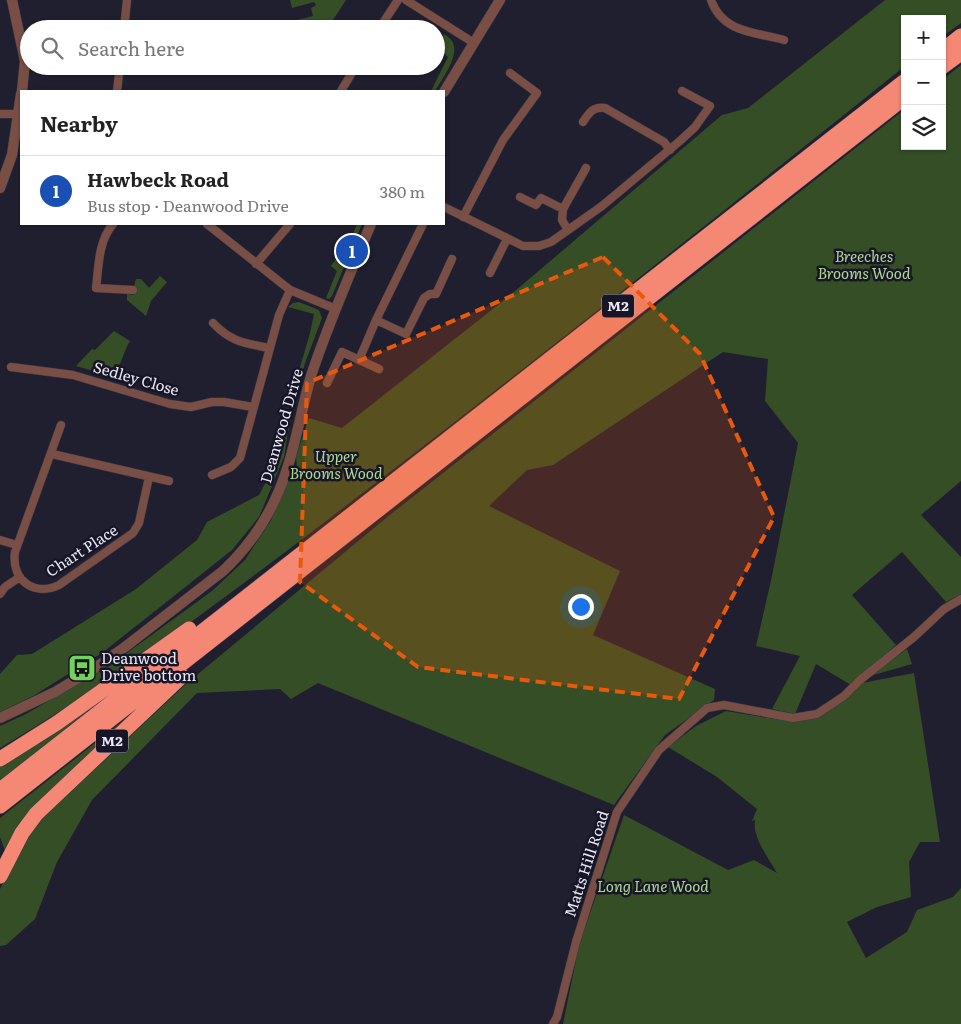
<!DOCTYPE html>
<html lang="en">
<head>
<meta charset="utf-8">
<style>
  :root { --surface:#fff; --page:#f6f6f6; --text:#222; --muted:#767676; --line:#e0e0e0; --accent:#46713c }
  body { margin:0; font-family:Literata,serif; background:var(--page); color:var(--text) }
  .controls { position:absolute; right:15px; top:15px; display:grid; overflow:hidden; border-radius:0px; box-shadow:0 1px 4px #0004 }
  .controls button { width:45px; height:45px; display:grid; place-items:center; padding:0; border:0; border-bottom:1px solid var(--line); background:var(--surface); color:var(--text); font:25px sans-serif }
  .you { position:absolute; left:580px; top:606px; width:18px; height:18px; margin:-12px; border:4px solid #fff; border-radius:50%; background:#1a73e8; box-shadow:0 0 0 8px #1a73e833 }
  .badge { display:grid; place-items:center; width:32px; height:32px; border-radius:50%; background:var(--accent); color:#fff; font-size:16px; font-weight:700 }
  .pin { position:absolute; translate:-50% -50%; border:2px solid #fff; box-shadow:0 1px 5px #0006 }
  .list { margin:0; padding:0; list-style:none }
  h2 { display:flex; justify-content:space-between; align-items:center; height:65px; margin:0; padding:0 20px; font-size:21px }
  h2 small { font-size:16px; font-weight:400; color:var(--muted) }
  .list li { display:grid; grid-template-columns:32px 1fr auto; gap:15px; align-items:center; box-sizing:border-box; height:70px; padding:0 20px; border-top:1px solid var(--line) }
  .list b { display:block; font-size:19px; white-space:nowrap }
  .list p { margin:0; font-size:16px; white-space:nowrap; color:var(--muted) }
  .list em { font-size:16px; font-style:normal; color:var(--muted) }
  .icon { flex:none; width:28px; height:28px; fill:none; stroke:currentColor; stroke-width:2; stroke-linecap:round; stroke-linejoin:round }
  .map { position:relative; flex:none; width:961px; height:1024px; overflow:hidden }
  .search { position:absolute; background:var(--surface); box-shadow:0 1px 4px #0004; left:20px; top:20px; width:425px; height:55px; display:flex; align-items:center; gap:12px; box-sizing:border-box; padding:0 18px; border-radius:28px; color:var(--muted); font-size:19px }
  .panel { position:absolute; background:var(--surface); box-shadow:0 1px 4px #0004; left:20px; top:90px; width:425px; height:135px; border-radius:0px }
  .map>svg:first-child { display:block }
  .green { fill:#354e25 }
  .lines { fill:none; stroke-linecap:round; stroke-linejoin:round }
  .minor-casing { stroke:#3c3b4c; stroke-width:9 }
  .tertiary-casing { stroke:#3c3b4c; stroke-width:11 }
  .motorway-casing { stroke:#3c3b4c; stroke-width:16 }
  .minor { stroke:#794e45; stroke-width:8 }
  .tertiary { stroke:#794e45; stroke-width:10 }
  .motorway { stroke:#f48874; stroke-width:15 }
  .marked { fill:#e8590c; fill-opacity:0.2; stroke:#e8590c; stroke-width:4; stroke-dasharray:10 6; stroke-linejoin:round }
  .labels { text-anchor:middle; stroke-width:5; stroke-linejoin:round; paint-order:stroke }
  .shield { fill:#171526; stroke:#aaa9b7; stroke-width:1 }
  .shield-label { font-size:14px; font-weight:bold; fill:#e9e9f5 }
  .park-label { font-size:15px; font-style:italic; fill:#adda92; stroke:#171526 }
  .street-label { font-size:15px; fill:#e9e9f5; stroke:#171526 }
  .poi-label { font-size:15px; fill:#e9e9f5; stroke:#171526; text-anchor:start }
</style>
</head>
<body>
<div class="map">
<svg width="961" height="1024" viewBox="0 0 961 1024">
  <rect width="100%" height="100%" fill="#201f30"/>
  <!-- green -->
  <path class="green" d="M290 0H346L327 29 299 28 297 20 313 16 311 8 316 5 314 2 292 8Z
    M885 0H961V23L942 37V19H905V66C733 204 560 341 386 475 261 571 136 668 0 748V726L26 714 109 666 212 591 245 560 271 520 291 472 297 470 296 456 309 418 342 428 508 297 722 115 748 108Z
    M444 34C448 37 453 40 454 46 457 59 441 81 435 91H431L448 57 442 52 436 50V46Z
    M961 65V481L921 515 961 557V594L946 602 902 552 852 595 896 645 851 685 816 664 795 714 772 709 800 656 756 646 772 576 798 443 765 401 768 359 723 352 553 465 527 470 489 506 620 571 593 635 715 689 714 700 665 735 614 805 318 683 291 699 280 689 197 693 92 800 57 862 35 919 6 945 0 946V889L29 831 186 684 386 518 905 109V146H942V80Z
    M357 224H362L332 296 329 299 326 298 337 271 331 266 341 252 346 251Z
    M160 276 167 282 151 301 146 316 127 300V294L134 295 133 290 136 279H141L149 288Z
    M299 302 319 310 322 318 305 363 288 432 284 457 259 517 232 550 102 653 33 696 0 712V674L17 655 32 654 136 589 197 540 207 522 259 495 273 469 277 459 301 364 310 333 314 314 288 307 293 303Z
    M114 331 130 341 127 346 115 377 76 366 92 349 95 350Z
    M907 649 912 664 870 676Z
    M914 673 940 842H920L909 862 911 897 877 907 847 922 866 958 907 932 917 910 953 897 961 888V1024H563L579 945 624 815 728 870 754 860 777 873C769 859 752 837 755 820L752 821 757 809 717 777 668 747 696 726 726 711 781 720 819 718 862 683Z
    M127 680 0 781V761Z
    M161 691 59 786 7 856 0 837V818Z"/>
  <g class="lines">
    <defs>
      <path id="minor" d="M406 0 474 43
        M711 0C723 34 757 32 784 40
        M124 29 127 0
        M379 29 398 0
        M117 91 120 66
        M341 91 356 66
        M0 114H19
        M583 122C589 113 593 106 605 108L664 142 670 150
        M520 197 536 205 541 198 563 209
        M444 207 523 246H539L551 242 602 206 681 140 695 127 710 106 682 91
        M463 217 503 140 537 93 510 73
        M113 224C98 242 99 265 96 288L133 290
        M207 224 290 290 336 309
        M568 230 562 220 563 209 586 168
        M256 264 290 224
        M490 273 507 239
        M376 320 406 334 424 298 430 294H436L452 259
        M213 323C231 342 244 343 269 348
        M359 360 376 320 423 224
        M11 367 73 375 170 404 191 407 212 402H224L253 407
        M327 383 342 352 379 369
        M61 425 15 552C11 580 34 597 59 585L133 533 139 523 149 477
        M52 454 169 481
        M212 475 231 467 240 458 279 315 290 290
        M0 540 17 545
        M0 594 5 587 20 577
        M553 1024 557 1017 576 942 617 812 659 750 707 708 724 705 793 718 817 714 844 696 860 680 914 637 944 609 961 599"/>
      <path id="tertiary" d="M12 0 25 61 22 91
        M444 92 500 0
        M0 188 12 155 21 94
        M0 718 55 692 95 668 125 647 223 571C253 543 275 507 287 469 297 438 302 407 311 376 328 324 350 274 371 224"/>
      <path id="motorway" d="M942 51 961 36
        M942 67 961 53
        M0 759 57 723 189 629
        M0 790 905 81
        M0 806 905 97
        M0 876 22 833 36 814 182 676"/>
    </defs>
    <!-- minor casing -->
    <use href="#minor" class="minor-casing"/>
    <!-- tertiary casing -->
    <use href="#tertiary" class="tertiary-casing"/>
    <!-- motorway casing -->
    <use href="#motorway" class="motorway-casing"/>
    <!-- minor -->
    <use href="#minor" class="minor"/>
    <!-- tertiary -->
    <use href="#tertiary" class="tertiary"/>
    <!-- motorway -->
    <use href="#motorway" class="motorway"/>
  </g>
  <!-- marked area -->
  <path class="marked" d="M603 257 700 354 774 517 679 699 418 667 300 582 307 383Z"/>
  <!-- icons -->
  <defs>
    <symbol id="bus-square" viewBox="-11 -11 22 22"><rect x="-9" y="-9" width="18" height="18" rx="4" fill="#73d25c" stroke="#171526"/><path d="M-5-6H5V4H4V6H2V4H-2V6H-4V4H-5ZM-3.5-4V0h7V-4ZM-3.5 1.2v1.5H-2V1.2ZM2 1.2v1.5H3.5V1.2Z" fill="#111"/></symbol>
  </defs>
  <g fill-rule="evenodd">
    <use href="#bus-square" x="66" y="652" width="32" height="32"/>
  </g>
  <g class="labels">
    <!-- shield labels -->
    <g class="shield">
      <rect x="602" y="294.5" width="32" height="23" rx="4"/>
      <rect x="96" y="729.5" width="32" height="23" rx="4"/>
    </g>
    <g class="shield-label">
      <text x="618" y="311">M2</text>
      <text x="112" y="746">M2</text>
    </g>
    <!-- park labels -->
    <g class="park-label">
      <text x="864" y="262">Breeches<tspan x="864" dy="17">Brooms Wood</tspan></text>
      <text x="336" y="462">Upper<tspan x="336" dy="17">Brooms Wood</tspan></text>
      <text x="653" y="892">Long Lane Wood</text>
    </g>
    <!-- street labels -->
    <g class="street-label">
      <text transform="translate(136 379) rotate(16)" y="5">Sedley Close</text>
      <text transform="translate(282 426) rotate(-74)" y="5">Deanwood Drive</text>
      <text transform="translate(82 551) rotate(-33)" y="5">Chart Place</text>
      <text transform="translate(587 864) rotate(-72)" y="5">Matts Hill Road</text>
    </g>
    <!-- poi labels -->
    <g class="poi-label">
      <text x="101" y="664">Deanwood<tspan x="101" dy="17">Drive bottom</tspan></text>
    </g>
  </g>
</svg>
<div class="controls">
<button>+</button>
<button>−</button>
<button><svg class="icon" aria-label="layers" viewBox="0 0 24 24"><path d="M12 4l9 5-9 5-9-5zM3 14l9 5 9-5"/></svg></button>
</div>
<div class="you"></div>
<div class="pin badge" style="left:352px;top:251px;background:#1a4fb4">1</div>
<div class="search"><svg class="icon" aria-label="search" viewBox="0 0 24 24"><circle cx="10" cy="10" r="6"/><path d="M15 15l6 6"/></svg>Search here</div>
<section class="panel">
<h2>Nearby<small></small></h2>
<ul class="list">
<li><span class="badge" style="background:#1a4fb4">1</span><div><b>Hawbeck Road</b><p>Bus stop · Deanwood Drive</p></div><em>380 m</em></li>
</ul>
</section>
</div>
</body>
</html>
